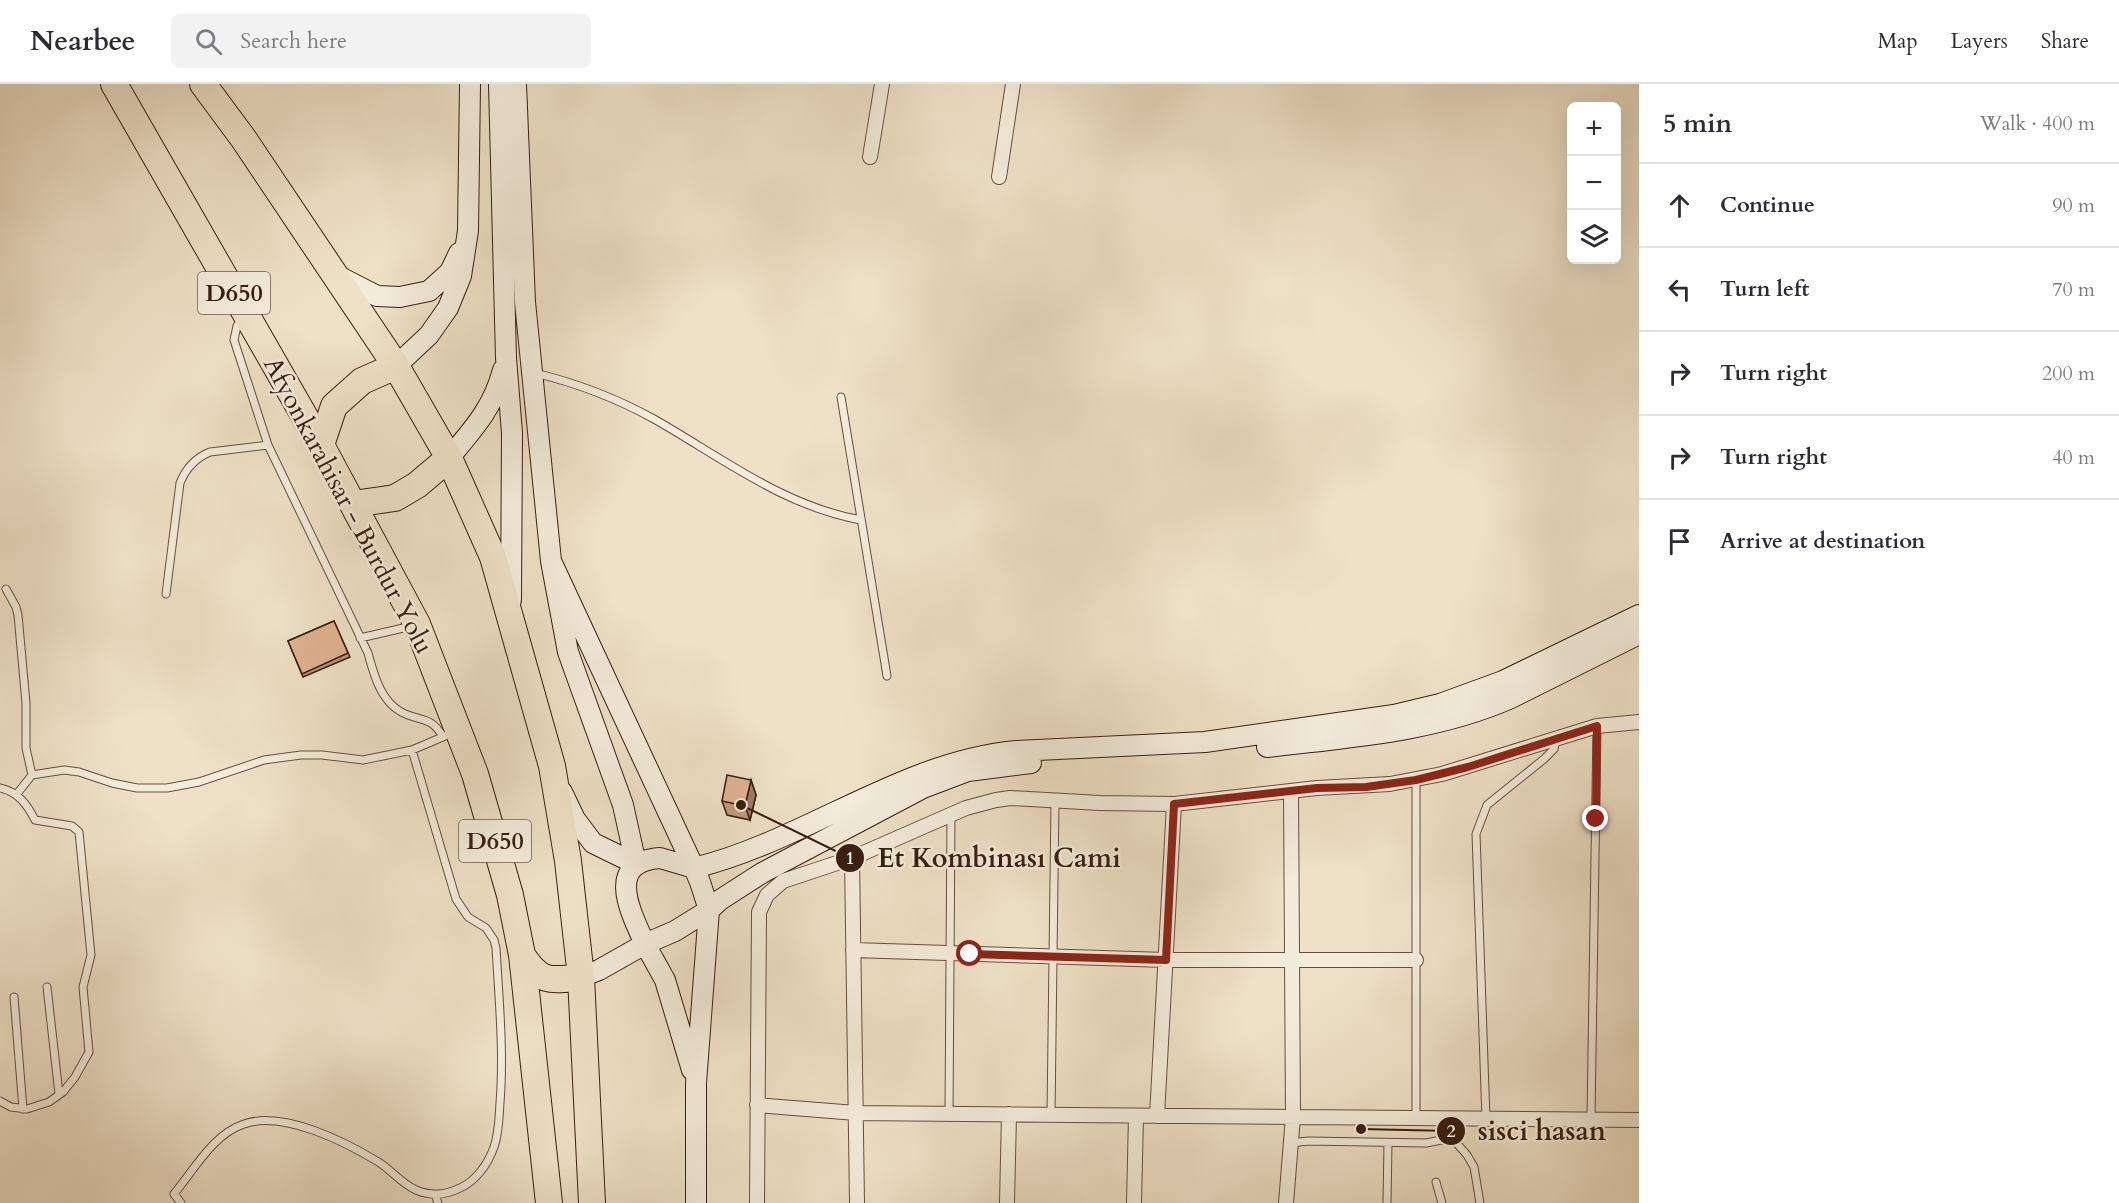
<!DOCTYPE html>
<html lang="en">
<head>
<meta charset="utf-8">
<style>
  :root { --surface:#fff; --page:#f2f2f3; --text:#2b2b33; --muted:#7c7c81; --line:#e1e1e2 }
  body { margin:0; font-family:Cardo,serif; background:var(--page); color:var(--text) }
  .controls { position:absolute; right:18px; top:18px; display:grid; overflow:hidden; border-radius:9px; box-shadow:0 6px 24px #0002 }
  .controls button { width:54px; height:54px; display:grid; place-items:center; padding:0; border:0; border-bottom:2px solid var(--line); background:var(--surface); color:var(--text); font:30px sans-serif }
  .stop { position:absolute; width:18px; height:18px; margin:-14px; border:4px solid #8f2418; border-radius:50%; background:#fff }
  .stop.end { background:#8f2418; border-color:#fff; box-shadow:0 2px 6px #0008 }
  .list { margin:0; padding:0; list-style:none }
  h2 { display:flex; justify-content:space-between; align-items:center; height:78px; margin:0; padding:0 24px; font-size:26px }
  h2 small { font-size:20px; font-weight:400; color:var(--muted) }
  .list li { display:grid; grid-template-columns:39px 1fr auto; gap:18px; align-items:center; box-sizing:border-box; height:84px; padding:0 24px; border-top:2px solid var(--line) }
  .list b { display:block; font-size:22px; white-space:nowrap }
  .list em { font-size:20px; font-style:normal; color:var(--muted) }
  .icon { flex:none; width:33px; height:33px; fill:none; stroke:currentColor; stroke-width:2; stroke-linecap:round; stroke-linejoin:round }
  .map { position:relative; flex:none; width:1639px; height:1119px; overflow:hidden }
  header { display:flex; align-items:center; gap:36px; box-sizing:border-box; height:84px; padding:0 30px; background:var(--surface); border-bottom:2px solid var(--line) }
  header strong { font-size:28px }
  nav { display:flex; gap:33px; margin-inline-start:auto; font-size:21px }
  .search { width:420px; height:54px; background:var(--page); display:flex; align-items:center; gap:15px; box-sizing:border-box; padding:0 21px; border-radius:9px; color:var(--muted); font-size:22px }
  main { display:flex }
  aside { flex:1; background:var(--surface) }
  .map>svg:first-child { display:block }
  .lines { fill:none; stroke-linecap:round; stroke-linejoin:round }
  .lane-casing { stroke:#654f3e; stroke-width:9 }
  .street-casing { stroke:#654f3e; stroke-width:16 }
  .secondary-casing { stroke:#371e10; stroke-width:22 }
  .highway-casing { stroke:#371e10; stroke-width:28 }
  .lane { stroke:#f4ecdb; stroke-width:7 }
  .street { stroke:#f4ecdb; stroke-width:14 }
  .secondary { stroke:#f4ecdb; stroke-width:20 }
  .highway { stroke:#eee1c7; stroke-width:26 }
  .wall { fill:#c2997e; stroke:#371e10; stroke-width:1.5 }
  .shaded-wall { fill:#9e7d66; stroke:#371e10; stroke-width:1.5 }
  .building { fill:#e1b292; stroke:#371e10; stroke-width:1.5 }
  .route { stroke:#8f2418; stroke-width:8 }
  .labels { text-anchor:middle; stroke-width:5; stroke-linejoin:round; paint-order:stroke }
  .shield { fill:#f4ecdb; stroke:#705c4d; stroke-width:1.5 }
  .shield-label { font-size:24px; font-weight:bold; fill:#371e10 }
  .street-label { font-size:26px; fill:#371e10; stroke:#f4ecdb }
  .leader { fill:none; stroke:#371e10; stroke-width:2 }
  .callout-dot { fill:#371e10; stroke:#f4ecdb; stroke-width:2 }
  .mark-label { font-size:18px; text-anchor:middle; font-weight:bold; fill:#fff }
  .callout-label { font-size:27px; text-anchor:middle; font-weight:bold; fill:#371e10; stroke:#f4ecdb; stroke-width:5; stroke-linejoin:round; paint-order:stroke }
</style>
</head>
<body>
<header>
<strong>Nearbee</strong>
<div class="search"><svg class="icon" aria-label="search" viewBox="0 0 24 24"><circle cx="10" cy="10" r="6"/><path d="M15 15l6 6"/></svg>Search here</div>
<nav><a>Map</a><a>Layers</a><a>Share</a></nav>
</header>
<main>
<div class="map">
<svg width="1639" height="1119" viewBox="0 0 1639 1119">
  <rect width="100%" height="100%" fill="#eee1c7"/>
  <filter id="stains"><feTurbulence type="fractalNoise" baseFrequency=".00333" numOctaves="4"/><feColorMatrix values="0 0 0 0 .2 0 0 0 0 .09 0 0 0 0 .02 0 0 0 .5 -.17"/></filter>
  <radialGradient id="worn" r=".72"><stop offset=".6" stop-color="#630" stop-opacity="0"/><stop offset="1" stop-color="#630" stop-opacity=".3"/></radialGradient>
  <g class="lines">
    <defs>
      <path id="lane" d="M242 233 237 242 234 256 268 361 368 569C374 592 382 622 408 631 425 637 433 635 443 653
        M535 289C576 299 616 314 654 335 721 373 783 422 861 436
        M841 313 887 592
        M6 505 16 523 18 531 26 619V664L32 691
        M166 510 180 399C186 384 195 374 210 368L268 361
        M360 554 412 542
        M0 704C18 708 27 720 35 736L72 742 79 748 91 871 83 903 89 968 75 993 63 1008 49 1018 27 1025 11 1023 0 1017
        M16 711 32 691 64 686 79 688 112 699 137 704H167L199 698 264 676 301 671H322L363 676 412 666 445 652
        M47 903 59 1010
        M14 913 23 1025
        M949 1030 951 730
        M1051 1031 1055 717
        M1416 1034V696
        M1445 1034 1452 1054 1467 1071 1474 1083 1480 1119
        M1486 1035 1476 750 1487 721 1544 675 1554 665 1556 655
        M1591 1035 1597 642
        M1291 1059 1308 1057 1426 1059 1452 1054
        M1436 1098 1442 1119
        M435 1110 438 1119
        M181 1119 174 1110C194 1086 213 1050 244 1040 283 1026 346 1058 380 1079 392 1087 402 1100 416 1106 430 1112 446 1111 460 1104 476 1097 488 1080 494 1063 499 1049 499 1033 500 1019 504 967 499 916 496 864L494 856 486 844 468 833 456 815 412 666
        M1387 1119 1388 1059"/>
      <path id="street" d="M870 73 882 0
        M999 93 1013 0
        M852 774 857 1119
        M853 866 1166 876H1416
        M757 1021 856 1029 1639 1036
        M1157 1032 1174 720
        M757 1119 759 828 767 811 783 797 852 774 966 724 996 716 1010 714 1100 719 1174 720 1317 704 1390 700 1442 690 1597 642 1639 638
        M1007 1119 1009 1030
        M1134 1119 1136 1032
        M1286 1119 1293 1033 1291 707"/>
      <path id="secondary" d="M499 0 506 274 512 349 511 516
        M516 0 525 218 551 477 568 568 623 721 636 780
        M336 191 377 212 400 213 429 207 450 188 459 169
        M396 282 429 251 448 224 461 192 468 147 470 0
        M449 374C474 344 493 324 503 286
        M551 477 694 784C805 757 900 678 1016 667L1205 658 1394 631 1440 620 1503 597 1639 531
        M1267 663C1350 653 1434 648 1511 614L1639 550
        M562 708 575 735 593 759 636 780
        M660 774 694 784 700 798 709 826 675 847 645 860C631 829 604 778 660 774Z
        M581 893 599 886 645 860 665 896 692 986
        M696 1119V999L709 826 720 816 762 789 923 704 968 687 1031 679"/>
      <path id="highway" d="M114 0 321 361 417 540 475 690 510 811 522 871 549 1119
        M203 0 243 54 396 282 449 374 493 473 552 682 568 777 581 893 592 1119
        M321 361 334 322 362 297 396 282
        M353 420 395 414 417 401 449 374
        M522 871C540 899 550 897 581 893"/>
    </defs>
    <!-- lane casing -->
    <use href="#lane" class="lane-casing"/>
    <!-- street casing -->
    <use href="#street" class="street-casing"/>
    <!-- secondary casing -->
    <use href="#secondary" class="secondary-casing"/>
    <!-- highway casing -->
    <use href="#highway" class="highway-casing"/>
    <!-- lane -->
    <use href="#lane" class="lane"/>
    <!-- street -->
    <use href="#street" class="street"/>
    <!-- secondary -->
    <use href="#secondary" class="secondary"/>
    <!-- highway -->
    <use href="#highway" class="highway"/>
  </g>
  <!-- wall -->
  <path class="wall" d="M334 537 350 573 303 593 288 557Z
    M751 696 756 711 750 736 727 731 722 717Z"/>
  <!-- shaded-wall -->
  <path class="shaded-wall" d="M751 696 756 711 750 736 745 722Z"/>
  <!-- building -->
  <path class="building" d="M334 537 348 569 302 590 288 557Z
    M727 691 751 696 745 722 722 717Z"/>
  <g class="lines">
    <!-- route -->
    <path class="route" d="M970 870 1166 876 1174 720 1317 704 1366 703 1416 696 1468 683 1597 642 1596 735"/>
  </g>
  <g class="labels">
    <!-- shield labels -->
    <g class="shield">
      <rect x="198" y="188" width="72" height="42" rx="4.5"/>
      <rect x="459" y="736" width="72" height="42" rx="4.5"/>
    </g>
    <g class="shield-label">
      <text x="234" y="217">D650</text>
      <text x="495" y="765">D650</text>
    </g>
    <!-- street labels -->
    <g class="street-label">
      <text transform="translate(349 421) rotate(62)" y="9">Afyonkarahisar - Burdur Yolu</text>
    </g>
  </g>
  <!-- callouts -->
  <path class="leader" d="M741 721L850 774M1361 1045L1451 1047"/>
  <g class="callout-dot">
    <circle cx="741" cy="721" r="6"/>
    <circle cx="1361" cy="1045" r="6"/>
    <circle cx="850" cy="774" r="15"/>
    <circle cx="1451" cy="1047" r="15"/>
  </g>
  <g class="mark-label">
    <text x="850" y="780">1</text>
    <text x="1451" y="1053">2</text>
  </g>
  <g class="callout-label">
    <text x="999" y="783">Et Kombinası Cami</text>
    <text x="1542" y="1056">sisci hasan</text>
  </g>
  <rect width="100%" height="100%" filter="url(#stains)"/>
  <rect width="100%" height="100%" fill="url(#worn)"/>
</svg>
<div class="controls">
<button>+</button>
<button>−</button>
<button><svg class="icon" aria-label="layers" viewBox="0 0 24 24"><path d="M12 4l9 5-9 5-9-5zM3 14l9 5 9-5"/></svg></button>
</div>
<div class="stop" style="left:970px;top:870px"></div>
<div class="stop end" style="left:1596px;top:735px"></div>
</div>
<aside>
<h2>5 min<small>Walk · 400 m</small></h2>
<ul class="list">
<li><svg class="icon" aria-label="ahead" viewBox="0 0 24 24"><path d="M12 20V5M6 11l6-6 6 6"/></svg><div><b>Continue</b></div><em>90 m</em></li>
<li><svg class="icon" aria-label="left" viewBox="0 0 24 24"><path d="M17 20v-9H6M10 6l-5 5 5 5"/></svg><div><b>Turn left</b></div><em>70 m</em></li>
<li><svg class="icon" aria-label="right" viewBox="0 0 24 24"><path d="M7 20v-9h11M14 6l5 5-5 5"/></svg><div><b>Turn right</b></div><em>200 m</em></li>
<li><svg class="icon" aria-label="right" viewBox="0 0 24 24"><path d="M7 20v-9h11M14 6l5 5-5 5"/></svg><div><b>Turn right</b></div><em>40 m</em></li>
<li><svg class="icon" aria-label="arrive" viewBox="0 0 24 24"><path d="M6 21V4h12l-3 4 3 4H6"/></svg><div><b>Arrive at destination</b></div></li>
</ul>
</aside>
</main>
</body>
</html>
